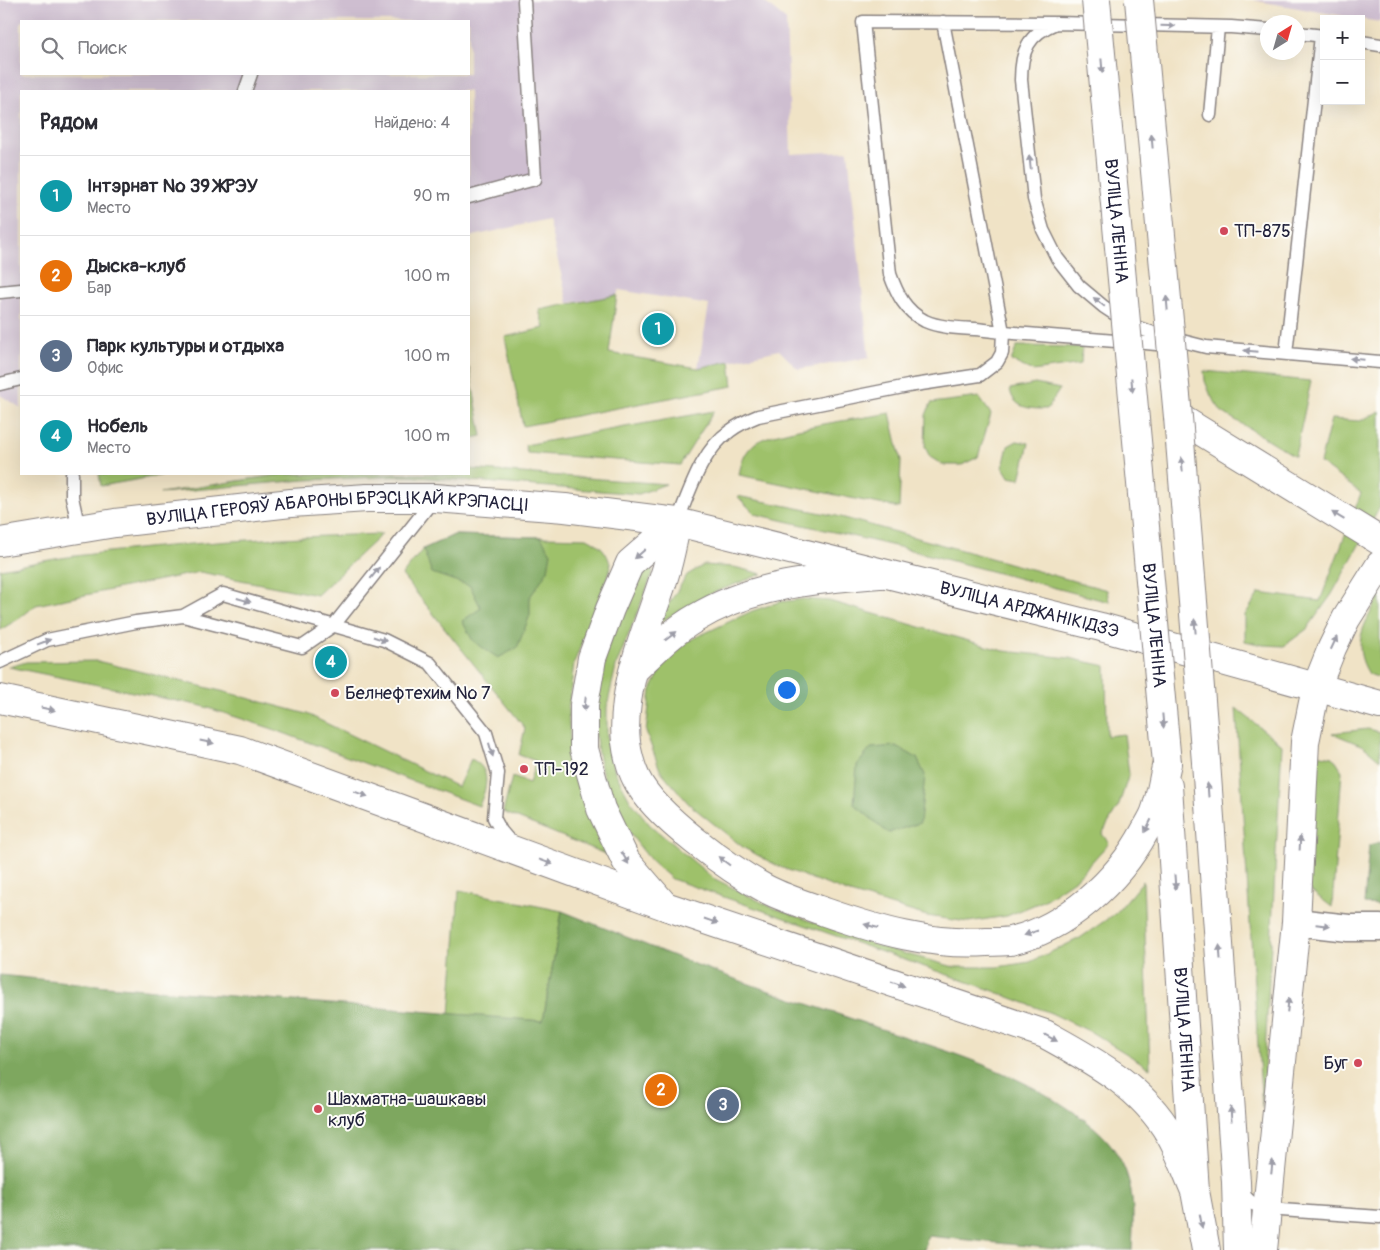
<!DOCTYPE html>
<html lang="ru">
<head>
<meta charset="utf-8">
<style>
  :root { --surface:#fff; --page:#f7f7f7; --text:#2b2b33; --muted:#7c7c81; --line:#e1e1e2; --accent:#b45309 }
  body { margin:0; font-family:Pangolin,sans-serif; background:var(--page); color:var(--text) }
  .controls { position:absolute; right:15px; top:15px; display:grid; overflow:hidden; border-radius:0px; box-shadow:0 5px 20px #0002 }
  .controls button { width:45px; height:45px; display:grid; place-items:center; padding:0; border:0; border-bottom:1px solid var(--line); background:var(--surface); color:var(--text); font:25px sans-serif }
  .compass { position:absolute; left:1260px; top:15px; width:45px; height:45px; border-radius:50%; background:var(--surface); box-shadow:0 5px 20px #0002; rotate:37deg }
  .you { position:absolute; left:786px; top:689px; width:18px; height:18px; margin:-12px; border:4px solid #fff; border-radius:50%; background:#1a73e8; box-shadow:0 0 0 8px #1a73e833 }
  .badge { display:grid; place-items:center; width:32px; height:32px; border-radius:50%; background:var(--accent); color:#fff; font-size:16px; font-weight:700 }
  .pin { position:absolute; translate:-50% -50%; border:2px solid #fff; box-shadow:0 1px 5px #0006 }
  .list { margin:0; padding:0; list-style:none }
  h2 { display:flex; justify-content:space-between; align-items:center; height:65px; margin:0; padding:0 20px; font-size:21px }
  h2 small { font-size:16px; font-weight:400; color:var(--muted) }
  .list li { display:grid; grid-template-columns:32px 1fr auto; gap:15px; align-items:center; box-sizing:border-box; height:80px; padding:0 20px; border-top:1px solid var(--line) }
  .list b { display:block; font-size:19px; white-space:nowrap }
  .list p { margin:0; font-size:16px; white-space:nowrap; color:var(--muted) }
  .list em { font-size:16px; font-style:normal; color:var(--muted) }
  .icon { flex:none; width:28px; height:28px; fill:none; stroke:currentColor; stroke-width:2; stroke-linecap:round; stroke-linejoin:round }
  .map { position:relative; flex:none; width:1380px; height:1250px; overflow:hidden }
  .search { position:absolute; background:var(--surface); box-shadow:0 5px 20px #0002; left:20px; top:20px; width:450px; height:55px; display:flex; align-items:center; gap:12px; box-sizing:border-box; padding:0 18px; border-radius:0px; color:var(--muted); font-size:19px }
  .panel { position:absolute; background:var(--surface); box-shadow:0 5px 20px #0002; left:20px; top:90px; width:450px; height:385px; border-radius:0px }
  .map>svg:first-child { display:block }
  .industrial { fill:#cebed0; fill-rule:evenodd }
  .green { fill:#9ec16a; stroke:#607252 }
  .forest { fill:#7ea75e; stroke:#50644c }
  .lines { fill:none; stroke-linecap:round; stroke-linejoin:round }
  .service-casing { stroke:#898280; stroke-width:15 }
  .minor-casing { stroke:#898280; stroke-width:29 }
  .secondary-casing { stroke:#898280; stroke-width:30 }
  .primary-casing { stroke:#898280; stroke-width:30 }
  .service { stroke:#fff; stroke-width:12 }
  .minor { stroke:#fff; stroke-width:26 }
  .secondary { stroke:#fff; stroke-width:28 }
  .primary { stroke:#fff; stroke-width:28 }
  .primary-bridge-casing { stroke:#898280; stroke-width:30; stroke-linecap:butt }
  .primary-bridge { stroke:#fff; stroke-width:28 }
  .oneway { fill:#9c9ca7 }
  .poi-dot { fill:#d1495b; stroke:#fdfcf7; stroke-width:2 }
  .labels { text-anchor:middle; stroke-width:4; stroke-linejoin:round; paint-order:stroke }
  .street-label { font-size:18px; fill:#22223b; stroke:#fdfcf7 }
  .poi-label { font-size:18px; fill:#22223b; stroke:#fdfcf7; text-anchor:start }
</style>
</head>
<body>
<div class="map">
<svg width="1380" height="1250" viewBox="0 0 1380 1250">
  <rect width="100%" height="100%" fill="#fdfcf7"/>
  <filter id="ink" filterUnits="userSpaceOnUse"><feTurbulence type="fractalNoise" baseFrequency=".02" numOctaves="2"/><feDisplacementMap in="SourceGraphic" scale="10" xChannelSelector="R" yChannelSelector="G"/><feConvolveMatrix kernelMatrix="1 2 1 2 8 2 1 2 1" color-interpolation-filters="sRGB"/></filter>
  <filter id="wash" filterUnits="userSpaceOnUse"><feTurbulence type="fractalNoise" baseFrequency=".0096" numOctaves="4" result="noise"/><feDisplacementMap in="SourceGraphic" scale="20" xChannelSelector="R" yChannelSelector="G"/><feGaussianBlur stdDeviation="1.12" result="paint"/><feColorMatrix in="noise" values="0 0 0 0 0 0 0 0 0 0 0 0 0 0 0 0 0 1.4 0 .05"/><feComposite in="paint" operator="in"/></filter>
  <g filter="url(#wash)">
    <rect width="100%" height="100%" fill="#f0e3c6"/>
    <!-- industrial -->
    <path class="industrial" d="M0 0H762L786 20 791 154 848 151 869 358 798 369 779 350 698 368 709 305 619 290 617 295 568 303 548 219 469 237V91H21V408L0 395ZM21 21H469V74H21Z
      M1252 0H1380V22L1361 19Z"/>
    <!-- green -->
    <path class="green" d="M617 295 609 353 698 368 730 361 733 386 523 426 505 337 544 328 539 310Z
      M1017 346 1082 347 1081 364 1033 371 1011 361Z
      M469 367 482 436 469 439Z
      M1204 371 1311 381 1295 456 1222 412 1211 396 1205 381Z
      M1035 384 1060 389 1047 409C1031 409 1013 409 1010 389Z
      M979 397 991 414 978 457 962 465H943L930 457 925 447 926 415 931 403Z
      M714 411 680 465 527 453 525 445Z
      M1380 411V507L1332 594 1307 629 1284 646 1263 645 1245 641V615L1259 593 1320 601 1361 493 1320 463 1331 419 1360 421Z
      M890 413 901 461 899 508 739 475C741 463 744 453 754 444 769 430 864 418 890 413Z
      M1017 441 1029 443 1020 479 1009 477 1003 467 1008 446Z
      M469 469 666 484 639 494 407 476 304 480 160 493 283 474H469Z
      M99 474H169L101 486Z
      M737 496 837 516 1107 590 1109 602 899 547 755 514Z
      M382 534 317 595 200 572 36 605 20 618 0 630V569C25 565 50 559 75 556 177 543 279 537 382 534Z
      M454 535 587 538C601 545 607 551 611 567L574 663 568 711 571 752 610 856 503 812 512 777 529 783 536 761 519 755 525 728 402 575 423 549Z
      M650 565 653 573 616 666 607 707V740L615 772 630 800 650 825 713 878 769 906 881 947 954 967H997L1030 962 1080 938 1116 913 1143 881 1150 1068 1091 1032 1051 1013 991 990 672 879C663 871 652 863 645 853 600 799 584 731 603 663 611 630 629 599 643 568Z
      M704 565 734 567 762 574 705 596 662 621 660 618 687 575Z
      M1380 595V678L1369 674C1350 644 1365 623 1380 595Z
      M804 599 829 601 1004 651 1069 658 1106 666 1107 736 1124 734 1129 774 1119 805 1102 834 1109 843 1077 878 1043 901 1007 916 968 922 927 916 850 893 780 867 744 848 689 804 660 770 646 732 651 690 665 662 688 641 752 611 779 602Z
      M97 661 225 692 307 714 458 787 471 759C493 769 486 789 479 806L270 728 202 706 9 667 26 662Z
      M1236 708 1282 745 1262 1108Z
      M1368 729 1380 732V760L1363 746 1332 733Z
      M1316 754 1333 757 1342 771 1332 907 1307 888Z
      M459 890 562 911 543 1021 450 1015Z"/>
    <!-- forest -->
    <path class="forest" d="M454 535 541 537 551 553 548 570 530 597V615L517 648 498 658 473 641 462 621 481 608 470 586 432 573 423 549Z
      M896 746 917 758 925 775 920 823 888 833 854 804 857 765 871 748Z
      M1380 842V905L1364 904 1369 845Z
      M562 911C620 934 678 959 738 980 791 999 845 1016 899 1035 960 1055 1021 1075 1075 1113 1088 1122 1101 1132 1111 1145 1136 1178 1134 1211 1132 1250H1067L928 1236 924 1250H0V975L107 986 543 1021Z"/>
  </g>
  <g filter="url(#ink)">
    <g class="lines">
      <defs>
        <path id="service" d="M1053 23 863 22 890 274C897 294 905 311 925 321 943 329 966 328 985 330 1047 337 1110 340 1172 345
          M1268 30 1231 27 1056 23C1028 34 1021 51 1021 80L1034 199 1043 230 1057 258 1079 286 1104 307 1133 326 1162 336 1206 347 1380 362
          M1298 33 1324 36
          M1361 42 1380 45
          M245 91 251 74
          M1210 115 1218 27
          M469 197 535 179 524 1
          M0 292 21 290
          M1286 354 1321 36
          M0 384 21 379
          M72 474V497L79 529
          M677 522C690 491 701 451 730 431 738 425 748 420 758 416L908 386 980 375 997 362 1002 353 1003 332 943 22
          M183 616 302 647 334 625 434 499
          M0 662 47 640 136 622 183 616 223 594 384 640 430 663 486 733 498 773 494 818 501 831 512 844
          M1239 1191 1253 1204 1267 1209 1380 1217"/>
        <path id="minor" d="M1296 922 1349 928H1380"/>
        <g id="secondary">
          <path id="s1" d="M0 542 115 523 291 503 367 498H435L565 508 677 522 1101 627 1380 705"/>
        </g>
        <g id="primary">
          <path d="M1178 417 1380 541"/>
          <path d="M677 522C673 540 670 559 664 577 648 628 620 687 626 742 627 752 631 768 636 778 654 816 731 870 768 890 786 899 806 905 825 912 877 930 931 946 987 942 994 942 1003 942 1010 941 1066 929 1119 880 1145 831 1149 824 1154 817 1156 809 1161 795 1163 779 1167 763"/>
          <path d="M635 669C654 651 673 631 696 618 752 584 818 579 881 574"/>
          <path d="M0 699 240 750 665 906 1045 1034C1092 1060 1142 1086 1170 1135 1180 1152 1187 1173 1195 1191"/>
          <path d="M1206 762 1236 1182 1238 1250"/>
          <path id="s2" d="M1168 786 1195 1191 1206 1250"/>
          <path d="M663 904 626 861 601 809 584 749V705L592 658 610 609 630 563 677 522"/>
          <path d="M1263 1250 1296 922 1305 742 1316 688 1332 648 1346 619 1380 565"/>
        </g>
      </defs>
      <!-- service casing -->
      <use href="#service" class="service-casing"/>
      <!-- minor casing -->
      <use href="#minor" class="minor-casing"/>
      <!-- secondary casing -->
      <use href="#secondary" class="secondary-casing"/>
      <!-- primary casing -->
      <use href="#primary" class="primary-casing"/>
      <!-- service -->
      <use href="#service" class="service"/>
      <!-- minor -->
      <use href="#minor" class="minor"/>
      <!-- secondary -->
      <use href="#secondary" class="secondary"/>
      <!-- primary -->
      <use href="#primary" class="primary"/>
      <defs>
        <g id="primary-bridge">
          <path id="s3" d="M1096 0 1167 763"/>
          <path d="M1139 0 1178 417 1206 762"/>
        </g>
      </defs>
      <!-- primary-bridge casing -->
      <use href="#primary-bridge" class="primary-bridge-casing"/>
      <!-- primary-bridge -->
      <use href="#primary-bridge" class="primary-bridge"/>
    </g>
    <!-- one-way arrows -->
    <defs><path id="oneway-solid" d="M-6-.8H1V-3.2L6.5 0L1 3.2V.8H-6Z" transform="scale(1.25)"/></defs>
    <g class="oneway">
      <use href="#oneway-solid" transform="translate(1168 26) rotate(1)"/>
      <use href="#oneway-solid" transform="translate(1102 66) rotate(85)"/>
      <use href="#oneway-solid" transform="translate(1152 141) rotate(-95)"/>
      <use href="#oneway-solid" transform="translate(1030 162) rotate(-96)"/>
      <use href="#oneway-solid" transform="translate(1099 302) rotate(-141)"/>
      <use href="#oneway-solid" transform="translate(1167 303) rotate(-95)"/>
      <use href="#oneway-solid" transform="translate(1251 351) rotate(-175)"/>
      <use href="#oneway-solid" transform="translate(1357 359) rotate(-175)"/>
      <use href="#oneway-solid" transform="translate(1132 385) rotate(85)"/>
      <use href="#oneway-solid" transform="translate(1182 464) rotate(-95)"/>
      <use href="#oneway-solid" transform="translate(1338 516) rotate(-149)"/>
      <use href="#oneway-solid" transform="translate(640 554) rotate(139)"/>
      <use href="#oneway-solid" transform="translate(375 573) rotate(-52)"/>
      <use href="#oneway-solid" transform="translate(244 600) rotate(16)"/>
      <use href="#oneway-solid" transform="translate(1195 626) rotate(-95)"/>
      <use href="#oneway-solid" transform="translate(671 636) rotate(-37)"/>
      <use href="#oneway-solid" transform="translate(380 639) rotate(19)"/>
      <use href="#oneway-solid" transform="translate(44 642) rotate(-21)"/>
      <use href="#oneway-solid" transform="translate(1334 643) rotate(-65)"/>
      <use href="#oneway-solid" transform="translate(585 704) rotate(96)"/>
      <use href="#oneway-solid" transform="translate(48 709) rotate(12)"/>
      <use href="#oneway-solid" transform="translate(1163 721) rotate(85)"/>
      <use href="#oneway-solid" transform="translate(207 742) rotate(12)"/>
      <use href="#oneway-solid" transform="translate(491 750) rotate(74)"/>
      <use href="#oneway-solid" transform="translate(1208 790) rotate(-94)"/>
      <use href="#oneway-solid" transform="translate(361 794) rotate(20)"/>
      <use href="#oneway-solid" transform="translate(1148 826) rotate(117)"/>
      <use href="#oneway-solid" transform="translate(1300 843) rotate(-87)"/>
      <use href="#oneway-solid" transform="translate(625 858) rotate(59)"/>
      <use href="#oneway-solid" transform="translate(724 861) rotate(-143)"/>
      <use href="#oneway-solid" transform="translate(546 862) rotate(20)"/>
      <use href="#oneway-solid" transform="translate(1175 882) rotate(86)"/>
      <use href="#oneway-solid" transform="translate(711 921) rotate(19)"/>
      <use href="#oneway-solid" transform="translate(1323 925) rotate(6)"/>
      <use href="#oneway-solid" transform="translate(871 926) rotate(-165)"/>
      <use href="#oneway-solid" transform="translate(1031 933) rotate(161)"/>
      <use href="#oneway-solid" transform="translate(1220 952) rotate(-94)"/>
      <use href="#oneway-solid" transform="translate(898 984) rotate(19)"/>
      <use href="#oneway-solid" transform="translate(1288 1005) rotate(-84)"/>
      <use href="#oneway-solid" transform="translate(1051 1038) rotate(28)"/>
      <use href="#oneway-solid" transform="translate(1231 1114) rotate(-94)"/>
      <use href="#oneway-solid" transform="translate(1272 1167) rotate(-84)"/>
      <use href="#oneway-solid" transform="translate(1201 1221) rotate(80)"/>
    </g>
  </g>
  <!-- markers -->
  <g class="poi-dot">
    <circle cx="1224" cy="231" r="5"/>
    <circle cx="335" cy="693" r="5"/>
    <circle cx="524" cy="769" r="5"/>
    <circle cx="1358" cy="1063" r="5"/>
    <circle cx="318" cy="1109" r="5"/>
  </g>
  <g class="labels">
    <!-- street labels -->
    <g class="street-label">
      <text dy="6" stroke="none"><textPath href="#s3" startOffset="222">ВУЛІЦА ЛЕНІНА</textPath></text>
      <text dy="6" stroke="none"><textPath href="#s1" startOffset="340">ВУЛІЦА ГЕРОЯЎ АБАРОНЫ БРЭСЦКАЙ КРЭПАСЦІ</textPath></text>
      <text dy="6" stroke="none"><textPath href="#s1" startOffset="1044">ВУЛІЦА АРДЖАНІКІДЗЭ</textPath></text>
      <text dy="6" stroke="none"><textPath href="#s3" startOffset="628">ВУЛІЦА ЛЕНІНА</textPath></text>
      <text dy="6" stroke="none"><textPath href="#s2" startOffset="244">ВУЛІЦА ЛЕНІНА</textPath></text>
    </g>
    <!-- poi labels -->
    <g class="poi-label">
      <text x="1234" y="237">ТП-875</text>
      <text x="345" y="699">Белнефтехим № 7</text>
      <text x="534" y="775">ТП-192</text>
      <text x="1348" y="1069" text-anchor="end">Буг</text>
      <text x="328" y="1105">Шахматна-шашкавы<tspan x="328" dy="21">клуб</tspan></text>
    </g>
  </g>
</svg>
<div class="controls">
<button>+</button>
<button>−</button>
</div>
<svg class="compass" viewBox="-18 -18 36 36"><path d="M0-13l5 13h-10z" fill="#e53935"/><path d="M0 13l5-13h-10z" fill="#7c7c81"/></svg>
<div class="you"></div>
<div class="pin badge" style="left:658px;top:329px;background:#0f9aa8">1</div>
<div class="pin badge" style="left:661px;top:1090px;background:#e8710a">2</div>
<div class="pin badge" style="left:723px;top:1105px;background:#5c6f8a">3</div>
<div class="pin badge" style="left:331px;top:662px;background:#0f9aa8">4</div>
<div class="search"><svg class="icon" aria-label="search" viewBox="0 0 24 24"><circle cx="10" cy="10" r="6"/><path d="M15 15l6 6"/></svg>Поиск</div>
<section class="panel">
<h2>Рядом<small>Найдено: 4</small></h2>
<ul class="list">
<li><span class="badge" style="background:#0f9aa8">1</span><div><b>Інтэрнат № 39 ЖРЭУ</b><p>Место</p></div><em>90 m</em></li>
<li><span class="badge" style="background:#e8710a">2</span><div><b>Дыска-клуб</b><p>Бар</p></div><em>100 m</em></li>
<li><span class="badge" style="background:#5c6f8a">3</span><div><b>Парк культуры и отдыха</b><p>Офис</p></div><em>100 m</em></li>
<li><span class="badge" style="background:#0f9aa8">4</span><div><b>Нобель</b><p>Место</p></div><em>100 m</em></li>
</ul>
</section>
</div>
</body>
</html>
